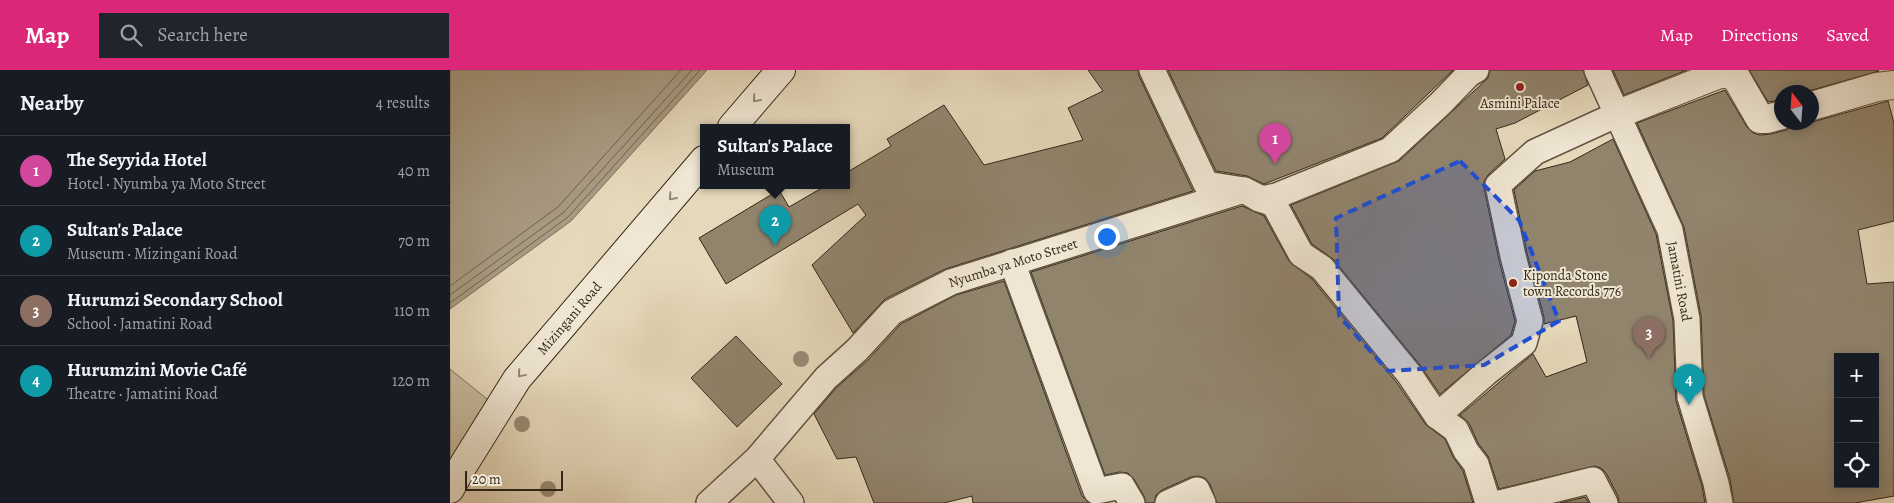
<!DOCTYPE html>
<html lang="en">
<head>
<meta charset="utf-8">
<style>
  :root { --surface:#171b24; --page:#20242c; --text:#f1f3f6; --muted:#9ea1a6; --line:#363941; --accent:#db2777 }
  body { margin:0; font-family:Alegreya,serif; background:var(--page); color:var(--text) }
  .controls { position:absolute; right:15px; bottom:15px; display:grid; overflow:hidden; border-radius:0px; box-shadow:0 2px 12px #0003 }
  .controls button { width:45px; height:45px; display:grid; place-items:center; padding:0; border:0; border-bottom:1px solid var(--line); background:var(--surface); color:var(--text); font:25px sans-serif }
  .compass { position:absolute; left:1324px; top:15px; width:45px; height:45px; border-radius:50%; background:var(--surface); box-shadow:0 2px 12px #0003; rotate:343deg }
  .scale { position:absolute; left:15px; bottom:12px; width:98px; box-sizing:border-box; padding-left:5px; border:2px solid #342718; border-top:0; font-size:14px; line-height:18px; white-space:nowrap; color:#342718; -webkit-text-stroke:4px #efe6d3; paint-order:stroke }
  .you { position:absolute; left:656px; top:166px; width:18px; height:18px; margin:-12px; border:4px solid #fff; border-radius:50%; background:#1a73e8; box-shadow:0 0 0 8px #1a73e833 }
  .badge { display:grid; place-items:center; width:32px; height:32px; border-radius:50%; background:var(--accent); color:#fff; font-size:16px; font-weight:700 }
  .pin { position:absolute; translate:-50% -41px; filter:drop-shadow(0 1px 2px #0008) }
  .pin::after { content:''; position:absolute; top:26px; width:18px; height:15px; background:inherit; clip-path:polygon(0 0,100% 0,50% 100%) }
  .popup { position:absolute; left:250px; top:54px; width:150px; height:65px; box-sizing:border-box; display:grid; place-content:center; border-radius:0px; background:var(--surface); filter:drop-shadow(0 1px 4px #0005); font-size:16px; white-space:nowrap; color:var(--muted) }
  .popup b { font-size:19px; color:var(--text) }
  .popup::after { content:''; position:absolute; left:50%; top:100%; margin-left:-10px; border:10px solid transparent; border-top-color:var(--surface) }
  .list { margin:0; padding:0; list-style:none }
  h2 { display:flex; justify-content:space-between; align-items:center; height:65px; margin:0; padding:0 20px; font-size:21px }
  h2 small { font-size:16px; font-weight:400; color:var(--muted) }
  .list li { display:grid; grid-template-columns:32px 1fr auto; gap:15px; align-items:center; box-sizing:border-box; height:70px; padding:0 20px; border-top:1px solid var(--line) }
  .list b { display:block; font-size:19px; white-space:nowrap }
  .list p { margin:0; font-size:16px; white-space:nowrap; color:var(--muted) }
  .list em { font-size:16px; font-style:normal; color:var(--muted) }
  .icon { flex:none; width:28px; height:28px; fill:none; stroke:currentColor; stroke-width:2; stroke-linecap:round; stroke-linejoin:round }
  .map { position:relative; flex:none; width:1444px; height:433px; overflow:hidden }
  header { display:flex; align-items:center; gap:30px; box-sizing:border-box; height:70px; padding:0 25px; background:var(--accent); color:#fff }
  header strong { font-size:24px }
  nav { display:flex; gap:28px; margin-inline-start:auto; font-size:18px }
  .search { width:350px; height:45px; background:var(--page); display:flex; align-items:center; gap:12px; box-sizing:border-box; padding:0 18px; border-radius:0px; color:var(--muted); font-size:19px }
  main { display:flex }
  aside { flex:1; background:var(--surface) }
  .map>svg:first-child { display:block }
  .green { fill:#c8bb9f; stroke:#7e715c }
  .water { fill:#a99c84; stroke:#7a6d59 }
  .lines { fill:none; stroke-linecap:round; stroke-linejoin:round }
  .shore { stroke:#6e624e; stroke-width:1 }
  .building { fill:#91846d; stroke:#342718; fill-rule:evenodd }
  .pedestrian-casing { stroke:#605441; stroke-width:28 }
  .minor-casing { stroke:#605441; stroke-width:30 }
  .secondary-casing { stroke:#342718; stroke-width:30 }
  .pedestrian { stroke:#efe6d3; stroke-width:25 }
  .minor { stroke:#efe6d3; stroke-width:28 }
  .secondary { stroke:#efe6d3; stroke-width:28 }
  .tree { fill:#988b74 }
  .oneway { stroke:#928676 }
  .marked { fill:#1d4ed8; fill-opacity:0.2; stroke:#1d4ed8; stroke-width:4; stroke-dasharray:10 6; stroke-linejoin:round }
  .poi-dot { fill:#8f2418; stroke:#efe6d3; stroke-width:2 }
  .labels { text-anchor:middle; stroke-width:4; stroke-linejoin:round; paint-order:stroke }
  .poi-label { font-size:14px; fill:#342718; stroke:#efe6d3 }
  .street-label { font-size:14px; fill:#342718; stroke:#efe6d3 }
</style>
</head>
<body>
<header>
<strong>Map</strong>
<div class="search"><svg class="icon" aria-label="search" viewBox="0 0 24 24"><circle cx="10" cy="10" r="6"/><path d="M15 15l6 6"/></svg>Search here</div>
<nav><a>Map</a><a>Directions</a><a>Saved</a></nav>
</header>
<main>
<aside>
<h2>Nearby<small>4 results</small></h2>
<ul class="list">
<li><span class="badge" style="background:#d1479c">1</span><div><b>The Seyyida Hotel</b><p>Hotel · Nyumba ya Moto Street</p></div><em>40 m</em></li>
<li><span class="badge" style="background:#0f9aa8">2</span><div><b>Sultan's Palace</b><p>Museum · Mizingani Road</p></div><em>70 m</em></li>
<li><span class="badge" style="background:#8d6e63">3</span><div><b>Hurumzi Secondary School</b><p>School · Jamatini Road</p></div><em>110 m</em></li>
<li><span class="badge" style="background:#0f9aa8">4</span><div><b>Hurumzini Movie Café</b><p>Theatre · Jamatini Road</p></div><em>120 m</em></li>
</ul>
</aside>
<div class="map">
<svg width="1444" height="433" viewBox="0 0 1444 433">
  <rect width="100%" height="100%" fill="#e6d9bb"/>
  <filter id="stains"><feTurbulence type="fractalNoise" baseFrequency=".004" numOctaves="4"/><feColorMatrix values="0 0 0 0 .2 0 0 0 0 .09 0 0 0 0 .02 0 0 0 .5 -.17"/></filter>
  <radialGradient id="worn" r=".72"><stop offset=".6" stop-color="#630" stop-opacity="0"/><stop offset="1" stop-color="#630" stop-opacity=".3"/></radialGradient>
  <!-- green -->
  <path class="green" d="M0 299 48 338 0 419Z"/>
  <!-- water -->
  <path class="water" d="M0 0H257L121 151 0 239Z"/>
  <g class="lines">
    <!-- shore -->
    <path class="shore" d="M0 216 108 137 231 0
      M0 225 113 143 242 0
      M0 233 118 147 250 0"/>
  </g>
  <!-- building -->
  <path class="building" d="M638 0H688L689 6 743 121 495 199 435 229 403 263 362 195 416 145 408 134 276 214 249 168 329 120 339 137 377 115H396V103L441 76 437 69 494 35 534 95 633 70 618 38 653 21Z
    M718 0H1003L932 68 814 114 797 106 766 101Z
    M1040 0H1133L1138 15 1065 53 1046 59 1055 89 1038 105 1034 111V118L1049 190 1065 251 1061 265 990 324 970 295 883 189 862 174 841 135 949 91 1038 8Z
    M1163 0H1237L1174 25Z
    M1299 0H1428L1429 1 1355 22H1332V30L1318 32Z
    M1275 20 1297 57 1303 63 1310 65 1321 64 1336 60 1343 56 1345 52H1362L1438 31 1444 53V151L1408 160 1417 214 1444 212V426L1405 433H1284L1280 409 1254 325 1251 246 1234 157 1187 53ZM1388 287H1425V414H1388Z
    M1163 69 1206 164 1223 251 1226 331 1252 416 1255 433H1169L1168 426 1156 403 1151 398 1145 396 1049 419 1038 386 1028 373 1019 353 1010 345 1083 284 1096 307 1137 292 1126 246 1094 254V247L1077 183 1064 120 1085 101 1120 92Z
    M792 136 814 146 839 191 862 209 947 313 976 355 995 369 1003 387 1013 401 1023 433H767L760 414 755 408 748 406 741 407 712 420 706 425 704 433H696L694 426 684 409 678 403 669 402 655 405 581 202Z
    M554 211 632 426 639 433H523L522 426 494 433H424L406 387 387 389 364 344 386 318 417 291 451 254 506 225Z
    M286 266 332 314 287 357 241 308Z
    M1135 427 1139 433H1110Z"/>
  <g class="lines">
    <defs>
      <g id="pedestrian">
        <path d="M702 0 756 114 794 120 809 129 824 134 851 184 872 198 959 304 987 346 1006 360 1016 381 1026 394 1038 433"/>
        <path id="s1" d="M1147 0 1220 160 1237 249 1240 327 1266 413 1270 433"/>
        <path d="M562 192 646 421 672 416 682 433"/>
        <path d="M987 346 1036 303 1074 273 1080 251 1063 186 1048 115 1085 82 1168 44"/>
        <path d="M307 389 341 433"/>
        <path id="s2" d="M259 433 307 389 376 308 407 280 442 242 501 212 794 120 812 129 826 126 940 80 990 34 1019 4 1026 0"/>
        <path d="M718 433 747 420 753 433"/>
        <path d="M1050 433 1143 410 1155 433"/>
      </g>
      <path id="minor" d="M1362 36 1427 17 1444 15
        M1168 44 1267 5 1278 3 1287 9 1310 49H1317L1332 45"/>
      <g id="secondary">
        <path d="M282 57 331 0"/>
        <path id="s3" d="M0 419 14 394 67 309 254 90"/>
      </g>
    </defs>
    <!-- pedestrian casing -->
    <use href="#pedestrian" class="pedestrian-casing"/>
    <!-- minor casing -->
    <use href="#minor" class="minor-casing"/>
    <!-- secondary casing -->
    <use href="#secondary" class="secondary-casing"/>
    <!-- pedestrian -->
    <use href="#pedestrian" class="pedestrian"/>
    <!-- minor -->
    <use href="#minor" class="minor"/>
    <!-- secondary -->
    <use href="#secondary" class="secondary"/>
  </g>
  <!-- trees -->
  <g class="tree">
    <circle cx="351" cy="289" r="8"/>
    <circle cx="72" cy="354" r="8"/>
    <circle cx="98" cy="419" r="8"/>
  </g>
  <!-- one-way arrows -->
  <defs><path id="oneway-chevron" d="M-2-3.5L2.5 0L-2 3.5" fill="none" stroke-width="1.6" stroke-linecap="round" stroke-linejoin="round" transform="scale(1.25)"/></defs>
  <g class="oneway">
    <use href="#oneway-chevron" transform="translate(306 29) rotate(131)"/>
    <use href="#oneway-chevron" transform="translate(222 127) rotate(131)"/>
    <use href="#oneway-chevron" transform="translate(71 304) rotate(130)"/>
  </g>
  <!-- marked area -->
  <path class="marked" d="M1010 91 1069 150 1109 251 1034 295 938 301 889 246 886 148Z"/>
  <!-- markers -->
  <g class="poi-dot">
    <circle cx="1070" cy="17" r="5"/>
    <circle cx="1063" cy="213" r="5"/>
  </g>
  <g class="labels">
    <!-- poi labels -->
    <g class="poi-label">
      <text x="1070" y="38">Asmini Palace</text>
      <text x="1073" y="210" text-anchor="start">Kiponda Stone<tspan x="1073" dy="16">town Records 776</tspan></text>
    </g>
    <!-- street labels -->
    <g class="street-label">
      <text dy="5" stroke="none"><textPath href="#s2" startOffset="396">Nyumba ya Moto Street</textPath></text>
      <text dy="5" stroke="none"><textPath href="#s1" startOffset="228">Jamatini Road</textPath></text>
      <text dy="5" stroke="none"><textPath href="#s3" startOffset="209">Mizingani Road</textPath></text>
    </g>
  </g>
  <rect width="100%" height="100%" filter="url(#stains)"/>
  <rect width="100%" height="100%" fill="url(#worn)"/>
</svg>
<div class="controls">
<button>+</button>
<button>−</button>
<button><svg class="icon" aria-label="locate" viewBox="0 0 24 24"><circle cx="12" cy="12" r="6"/><path d="M12 2v4M12 18v4M2 12h4M18 12h4"/></svg></button>
</div>
<svg class="compass" viewBox="-18 -18 36 36"><path d="M0-13l5 13h-10z" fill="#e53935"/><path d="M0 13l5-13h-10z" fill="#9ea1a6"/></svg>
<div class="scale">20 m</div>
<div class="you"></div>
<div class="pin badge" style="left:825px;top:94px;background:#d1479c">1</div>
<div class="pin badge" style="left:325px;top:176px;background:#0f9aa8">2</div>
<div class="popup"><b>Sultan's Palace</b>Museum</div>
<div class="pin badge" style="left:1199px;top:288px;background:#8d6e63">3</div>
<div class="pin badge" style="left:1239px;top:335px;background:#0f9aa8">4</div>
</div>
</main>
</body>
</html>
